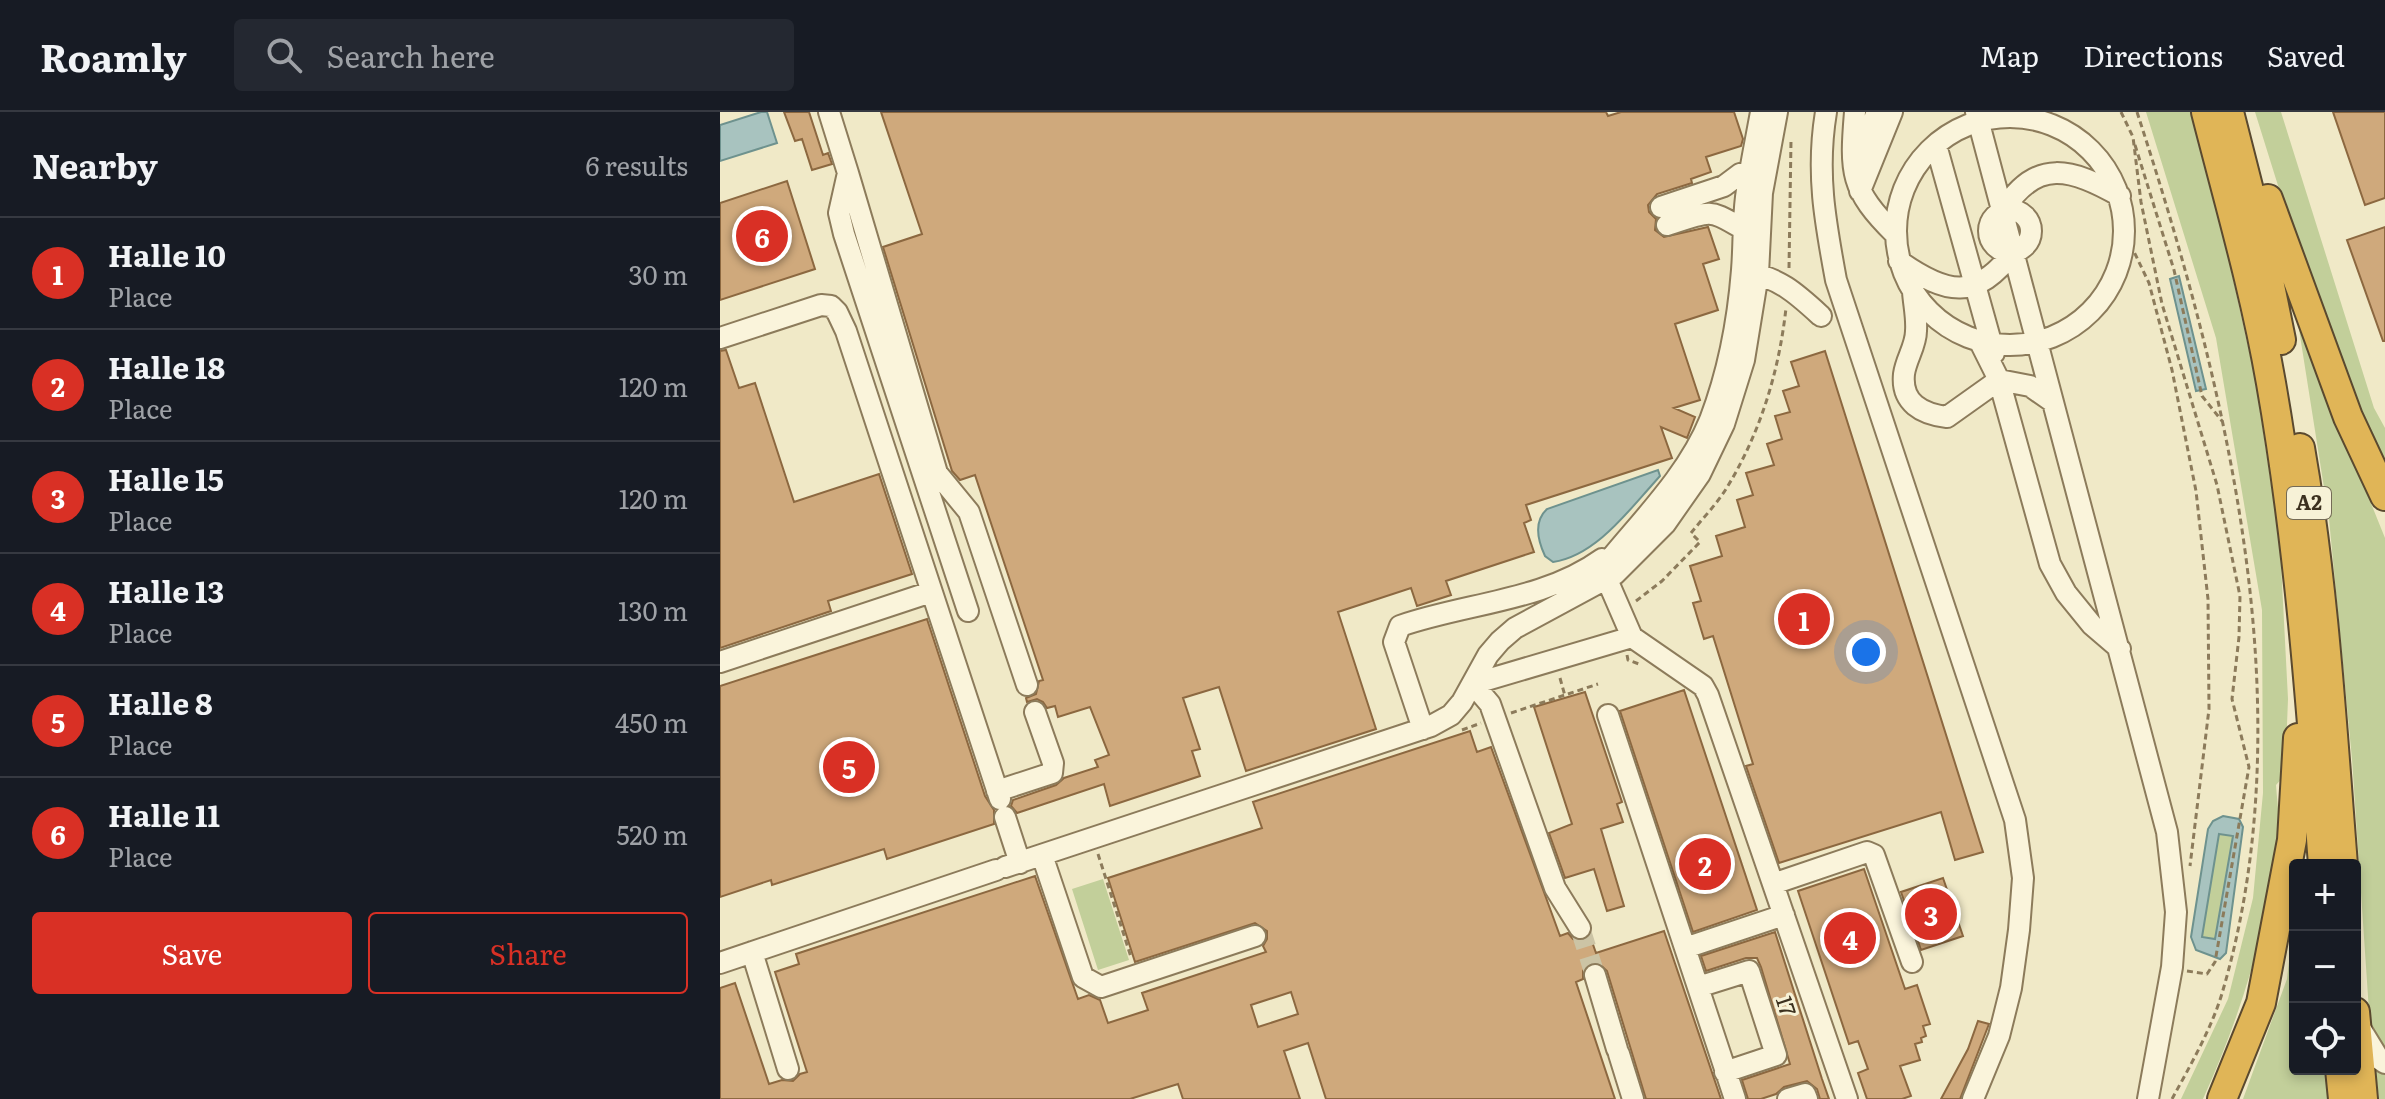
<!DOCTYPE html>
<html lang="en">
<head>
<meta charset="utf-8">
<style>
  :root { --surface:#171b24; --page:#242831; --text:#f1f3f6; --muted:#9ea1a6; --line:#363941; --accent:#d93025 }
  body { margin:0; font-family:Literata,serif; background:var(--page); color:var(--text) }
  .controls { position:absolute; right:24px; bottom:24px; display:grid; overflow:hidden; border-radius:8px; box-shadow:0 4px 12px #0003 }
  .controls button { width:72px; height:72px; display:grid; place-items:center; padding:0; border:0; border-bottom:2px solid var(--line); background:var(--surface); color:var(--text); font:40px sans-serif }
  .you { position:absolute; left:1146px; top:540px; width:28px; height:28px; margin:-20px; border:6px solid #fff; border-radius:50%; background:#1a73e8; box-shadow:0 0 0 12px #1a73e833 }
  .badge { display:grid; place-items:center; width:52px; height:52px; border-radius:50%; background:var(--accent); color:#fff; font-size:26px; font-weight:700 }
  .pin { position:absolute; translate:-50% -50%; border:4px solid #fff; box-shadow:0 2px 8px #0006 }
  .list { margin:0; padding:0; list-style:none }
  h2 { display:flex; justify-content:space-between; align-items:center; height:104px; margin:0; padding:0 32px; font-size:34px }
  h2 small { font-size:26px; font-weight:400; color:var(--muted) }
  .list li { display:grid; grid-template-columns:52px 1fr auto; gap:24px; align-items:center; box-sizing:border-box; height:112px; padding:0 32px; border-top:2px solid var(--line) }
  .list b { display:block; font-size:30px; white-space:nowrap }
  .list p { margin:0; font-size:26px; white-space:nowrap; color:var(--muted) }
  .list em { font-size:26px; font-style:normal; color:var(--muted) }
  .actions { display:flex; gap:16px; padding:24px 32px }
  .actions a { flex:1; padding:18px 0; border:2px solid var(--accent); border-radius:8px; text-align:center; font-size:28px; color:var(--accent) }
  .actions .main { background:var(--accent); color:#fff }
  .icon { flex:none; width:44px; height:44px; fill:none; stroke:currentColor; stroke-width:2; stroke-linecap:round; stroke-linejoin:round }
  .map { position:relative; flex:none; width:1665px; height:987px; overflow:hidden }
  header { display:flex; align-items:center; gap:48px; box-sizing:border-box; height:112px; padding:0 40px; background:var(--surface); border-bottom:2px solid var(--line) }
  header strong { font-size:38px }
  nav { display:flex; gap:44px; margin-inline-start:auto; font-size:28px }
  .search { width:560px; height:72px; background:var(--page); display:flex; align-items:center; gap:20px; box-sizing:border-box; padding:0 28px; border-radius:8px; color:var(--muted); font-size:30px }
  main { display:flex }
  aside { flex:1; background:var(--surface) }
  .map>svg:first-child { display:block }
  .green { fill:#c2cf9a }
  .water { fill:#a8c3bf; stroke:#6e928e; stroke-width:2; fill-rule:evenodd }
  .building { fill:#cfa97c; stroke:#8c6840; stroke-width:2; fill-rule:evenodd }
  .lines { fill:none; stroke-linecap:round; stroke-linejoin:round }
  .minor-tunnel { stroke:#ccc4a5; stroke-width:20; stroke-dasharray:20 10; stroke-linecap:butt }
  .minor-casing { stroke:#8c7b5b; stroke-width:24 }
  .highway-casing { stroke:#5a492f; stroke-width:32 }
  .path { stroke:#8c7b5b; stroke-width:3; stroke-dasharray:6 4; stroke-linecap:butt }
  .minor { stroke:#faf4db; stroke-width:20 }
  .highway { stroke:#e0b557; stroke-width:28 }
  .labels { text-anchor:middle; stroke-width:6; stroke-linejoin:round; paint-order:stroke }
  .shield { fill:#f7f2d7; stroke:#746b56; stroke-width:2 }
  .shield-label { font-size:20px; font-weight:bold; fill:#3c311f }
  .street-label { font-size:22px; fill:#3c311f; stroke:#f7f2d7 }
</style>
</head>
<body>
<header>
<strong>Roamly</strong>
<div class="search"><svg class="icon" aria-label="search" viewBox="0 0 24 24"><circle cx="10" cy="10" r="6"/><path d="M15 15l6 6"/></svg>Search here</div>
<nav><a>Map</a><a>Directions</a><a>Saved</a></nav>
</header>
<main>
<aside>
<h2>Nearby<small>6 results</small></h2>
<ul class="list">
<li><span class="badge">1</span><div><b>Halle 10</b><p>Place</p></div><em>30 m</em></li>
<li><span class="badge">2</span><div><b>Halle 18</b><p>Place</p></div><em>120 m</em></li>
<li><span class="badge">3</span><div><b>Halle 15</b><p>Place</p></div><em>120 m</em></li>
<li><span class="badge">4</span><div><b>Halle 13</b><p>Place</p></div><em>130 m</em></li>
<li><span class="badge">5</span><div><b>Halle 8</b><p>Place</p></div><em>450 m</em></li>
<li><span class="badge">6</span><div><b>Halle 11</b><p>Place</p></div><em>520 m</em></li>
</ul>
<div class="actions"><a class="main">Save</a><a>Share</a></div>
</aside>
<div class="map">
<svg width="1665" height="987" viewBox="0 0 1665 987">
  <rect width="100%" height="100%" fill="#f0e9c7"/>
  <!-- green -->
  <path class="green" d="M1426 0H1470L1499 104 1535 266 1560 432 1568 587 1565 663 1556 673C1557 689 1560 706 1558 722 1549 814 1521 903 1483 987H1461L1508 887 1533 786 1543 681 1542 498 1496 226Z
    M1535 0H1561L1654 296 1665 316V354L1621 259 1575 128Z
    M1578 211 1665 426V987H1659L1650 914 1632 647 1609 407Z
    M1499 721 1513 723 1495 827 1482 825Z
    M383 767 409 848 378 858 352 777Z
    M1575 797V957H1606L1609 987H1523L1567 867Z"/>
  <!-- water -->
  <path class="water" d="M41 0H47L57 31 0 49V13Z
    M1459 164 1486 277 1476 279 1450 167Z
    M938 358 940 364 932 373C906 402 874 444 833 450L825 444C818 429 813 410 827 397Z
    M1503 704 1519 707 1523 715 1506 841 1500 847 1476 838 1471 825 1488 717 1493 709ZM1499 722 1513 724 1495 827 1482 825Z"/>
  <!-- building -->
  <path class="building" d="M64 0H89L103 43 108 41 112 52 92 58 82 27 75 29Z
    M161 0H886L888 4 901 0H1014L1023 27 1021 34 986 45 991 60 971 67 972 71 937 82 928 93 929 100 936 107 935 118 944 125 988 115 999 147 983 152 998 198 955 212 980 288 954 296 975 305 967 326 941 315 952 346 806 393 811 408 804 411 814 440 726 469 731 483 697 494 691 476 618 500 656 617 526 659 499 575 463 586 480 637 472 639 480 664 390 694 384 672 297 701 291 694 293 688 336 673 344 666 378 655 375 648 389 643 370 595 338 605 335 594 327 596 323 590 317 587 307 590 306 586 316 582 319 569 323 568 255 363 240 368 232 359 163 135 202 122Z
    M1613 0H1665V86L1645 93Z
    M67 69 95 157 0 188V91Z
    M1665 115V229H1663L1627 128Z
    M6 238 19 276 35 271 74 390 159 362 192 462 108 489 111 499 0 536V239Z
    M1105 239 1263 740 1235 748 1221 700 1059 751 1026 654 1033 652 993 524 984 527 973 491 981 489 970 454 1002 444 996 424 1025 415 1017 388 1033 383 1026 361 1054 353 1047 332 1062 327 1055 304 1070 300 1063 279 1079 274 1071 250Z
    M207 507 265 684 274 698V712L167 747 164 737 52 773 51 768 0 785V574Z
    M964 578 1037 798 973 820 900 599Z
    M865 580 902 690 897 692 903 710 881 717 904 794 887 799 874 757 845 766 829 721 852 712 814 595Z
    M750 619 757 640 771 635 840 824 848 821 853 827 860 829 870 824 876 841 944 819 1001 987H926L887 859 877 850 866 854 863 859V867L856 870 895 987H606L588 931 564 939 580 987H463L458 972 410 987H0V876L15 871 49 972 62 968 73 969 80 962 87 960 55 860 79 852 76 842 315 764 358 887 369 883 380 888 388 911 428 898 422 881 546 840 543 834 547 827V819L535 811 415 850 388 766 542 716 533 690ZM571 880 578 902 538 915 531 893Z
    M1144 757 1185 877 1197 873 1210 912 1203 914 1206 924 1201 926 1202 930 1195 932 1200 948 1180 954 1191 984 1182 987H1147L1138 961 1148 957 1138 929 1129 932 1078 779Z
    M1223 766 1243 824 1201 838 1181 780Z
    M1055 820 1102 967 1109 987H1100L1097 977 1087 969 1064 975 1056 982 1041 987H1028L1022 968 1070 952 1041 855 1037 846H1026L986 859 981 844Z
    M1258 909 1269 912 1240 987H1221L1248 937Z"/>
  <g class="lines">
    <!-- minor-tunnel -->
    <path class="minor-tunnel" d="M860 816 875 863"/>
    <defs>
      <path id="minor" d="M109 0 128 61 119 101 124 122 248 499
        M1106 0C1096 60 1105 109 1116 168L1295 708 1303 766 1299 818 1291 876 1279 924 1253 987
        M1135 0C1130 60 1130 78 1175 122
        M1256 0 1447 720 1456 800 1452 855 1428 987
        M1176 119a114 114 0 1 1 228 0a114 114 0 1 1-228 0Z
        M1216 33 1274 241
        M1137 49 1157 0
        M128 61 217 361 249 400 307 573
        M1140 79 1172 0
        M941 95 1004 74 1020 62 1039 57
        M1269 119a21 21 0 1 1 42 0a21 21 0 1 1-42 0Z
        M1283 99C1316 45 1352 57 1400 84
        M947 113C999 96 987 98 1033 122
        M1179 149C1227 183 1256 189 1294 139
        M1025 160C1059 165 1077 182 1101 204
        M1193 180C1194 193 1197 206 1196 219 1196 234 1186 247 1184 262 1181 291 1202 302 1227 305L1279 268 1310 274 1333 290
        M0 226 101 193 111 194 117 200 126 219 280 687
        M1260 230 1279 268 1330 452 1346 481 1372 513 1400 537
        M882 456 912 525 983 574 988 583 1127 987
        M875 466C914 415 965 369 990 308 1008 261 1018 209 1022 158 1024 134 1023 109 1026 85 1030 56 1036 28 1041 0
        M0 550 211 480
        M888 603 1015 987
        M703 617 674 530 680 514C746 491 824 489 882 447
        M277 679 332 661 333 651 315 600
        M285 705 300 751
        M322 743 363 865 381 875 535 824
        M285 755 711 614 731 603 742 590 768 543 780 529 795 516 895 462 945 412 980 362 1004 312 1024 248 1038 162 1042 81 1057 0
        M1053 772 1147 740 1154 743 1192 850
        M860 816 835 776 770 592 753 572 912 525
        M965 836 1064 803
        M32 840 68 957
        M0 851 276 758
        M875 863 897 937
        M978 875 1029 859 1056 943 1005 960
        M1640 916 1659 947 1665 951
        M899 942 913 987
        M1068 987 1085 982 1087 987"/>
      <path id="highway" d="M1486 0C1509 90 1535 179 1551 271 1579 430 1591 592 1603 753
        M1509 0 1538 114 1561 228
        M1548 87 1628 305 1665 384
        M1580 336C1604 473 1612 614 1623 753
        M1635 900 1643 987
        M1620 957 1623 987
        M1502 987 1541 891 1572 728 1578 626"/>
    </defs>
    <!-- minor casing -->
    <use href="#minor" class="minor-casing"/>
    <!-- highway casing -->
    <use href="#highway" class="highway-casing"/>
    <!-- path -->
    <path class="path" d="M1401 0 1413 25 1421 90 1442 192 1497 373 1520 484 1519 525 1512 587 1529 655 1495 850 1487 862 1467 859
      M1417 0C1506 273 1586 594 1503 878 1493 914 1470 954 1452 987
      M1415 33 1454 158 1482 284 1502 309
      M1406 123 1429 171 1452 258 1476 379 1488 487 1489 597 1470 754
      M1069 156 1071 28
      M916 489 942 469 980 430 971 421C982 407 996 393 1006 377 1040 322 1059 260 1066 196
      M907 543 908 548 919 552
      M840 566 845 584
      M791 601 878 572
      M742 618 761 611
      M378 742 411 845"/>
    <!-- minor -->
    <use href="#minor" class="minor"/>
    <!-- highway -->
    <use href="#highway" class="highway"/>
  </g>
  <g class="labels">
    <!-- shield labels -->
    <rect class="shield" x="1567" y="375" width="44" height="32" rx="6"/>
    <g class="shield-label">
      <text x="1589" y="398">A2</text>
    </g>
    <!-- street labels -->
    <g class="street-label">
      <text transform="translate(1066 894) rotate(72)" y="8">17</text>
    </g>
  </g>
</svg>
<div class="controls">
<button>+</button>
<button>−</button>
<button><svg class="icon" aria-label="locate" viewBox="0 0 24 24"><circle cx="12" cy="12" r="6"/><path d="M12 2v4M12 18v4M2 12h4M18 12h4"/></svg></button>
</div>
<div class="you"></div>
<div class="pin badge" style="left:1084px;top:507px">1</div>
<div class="pin badge" style="left:985px;top:752px">2</div>
<div class="pin badge" style="left:1211px;top:802px">3</div>
<div class="pin badge" style="left:1130px;top:826px">4</div>
<div class="pin badge" style="left:129px;top:655px">5</div>
<div class="pin badge" style="left:42px;top:124px">6</div>
</div>
</main>
</body>
</html>
